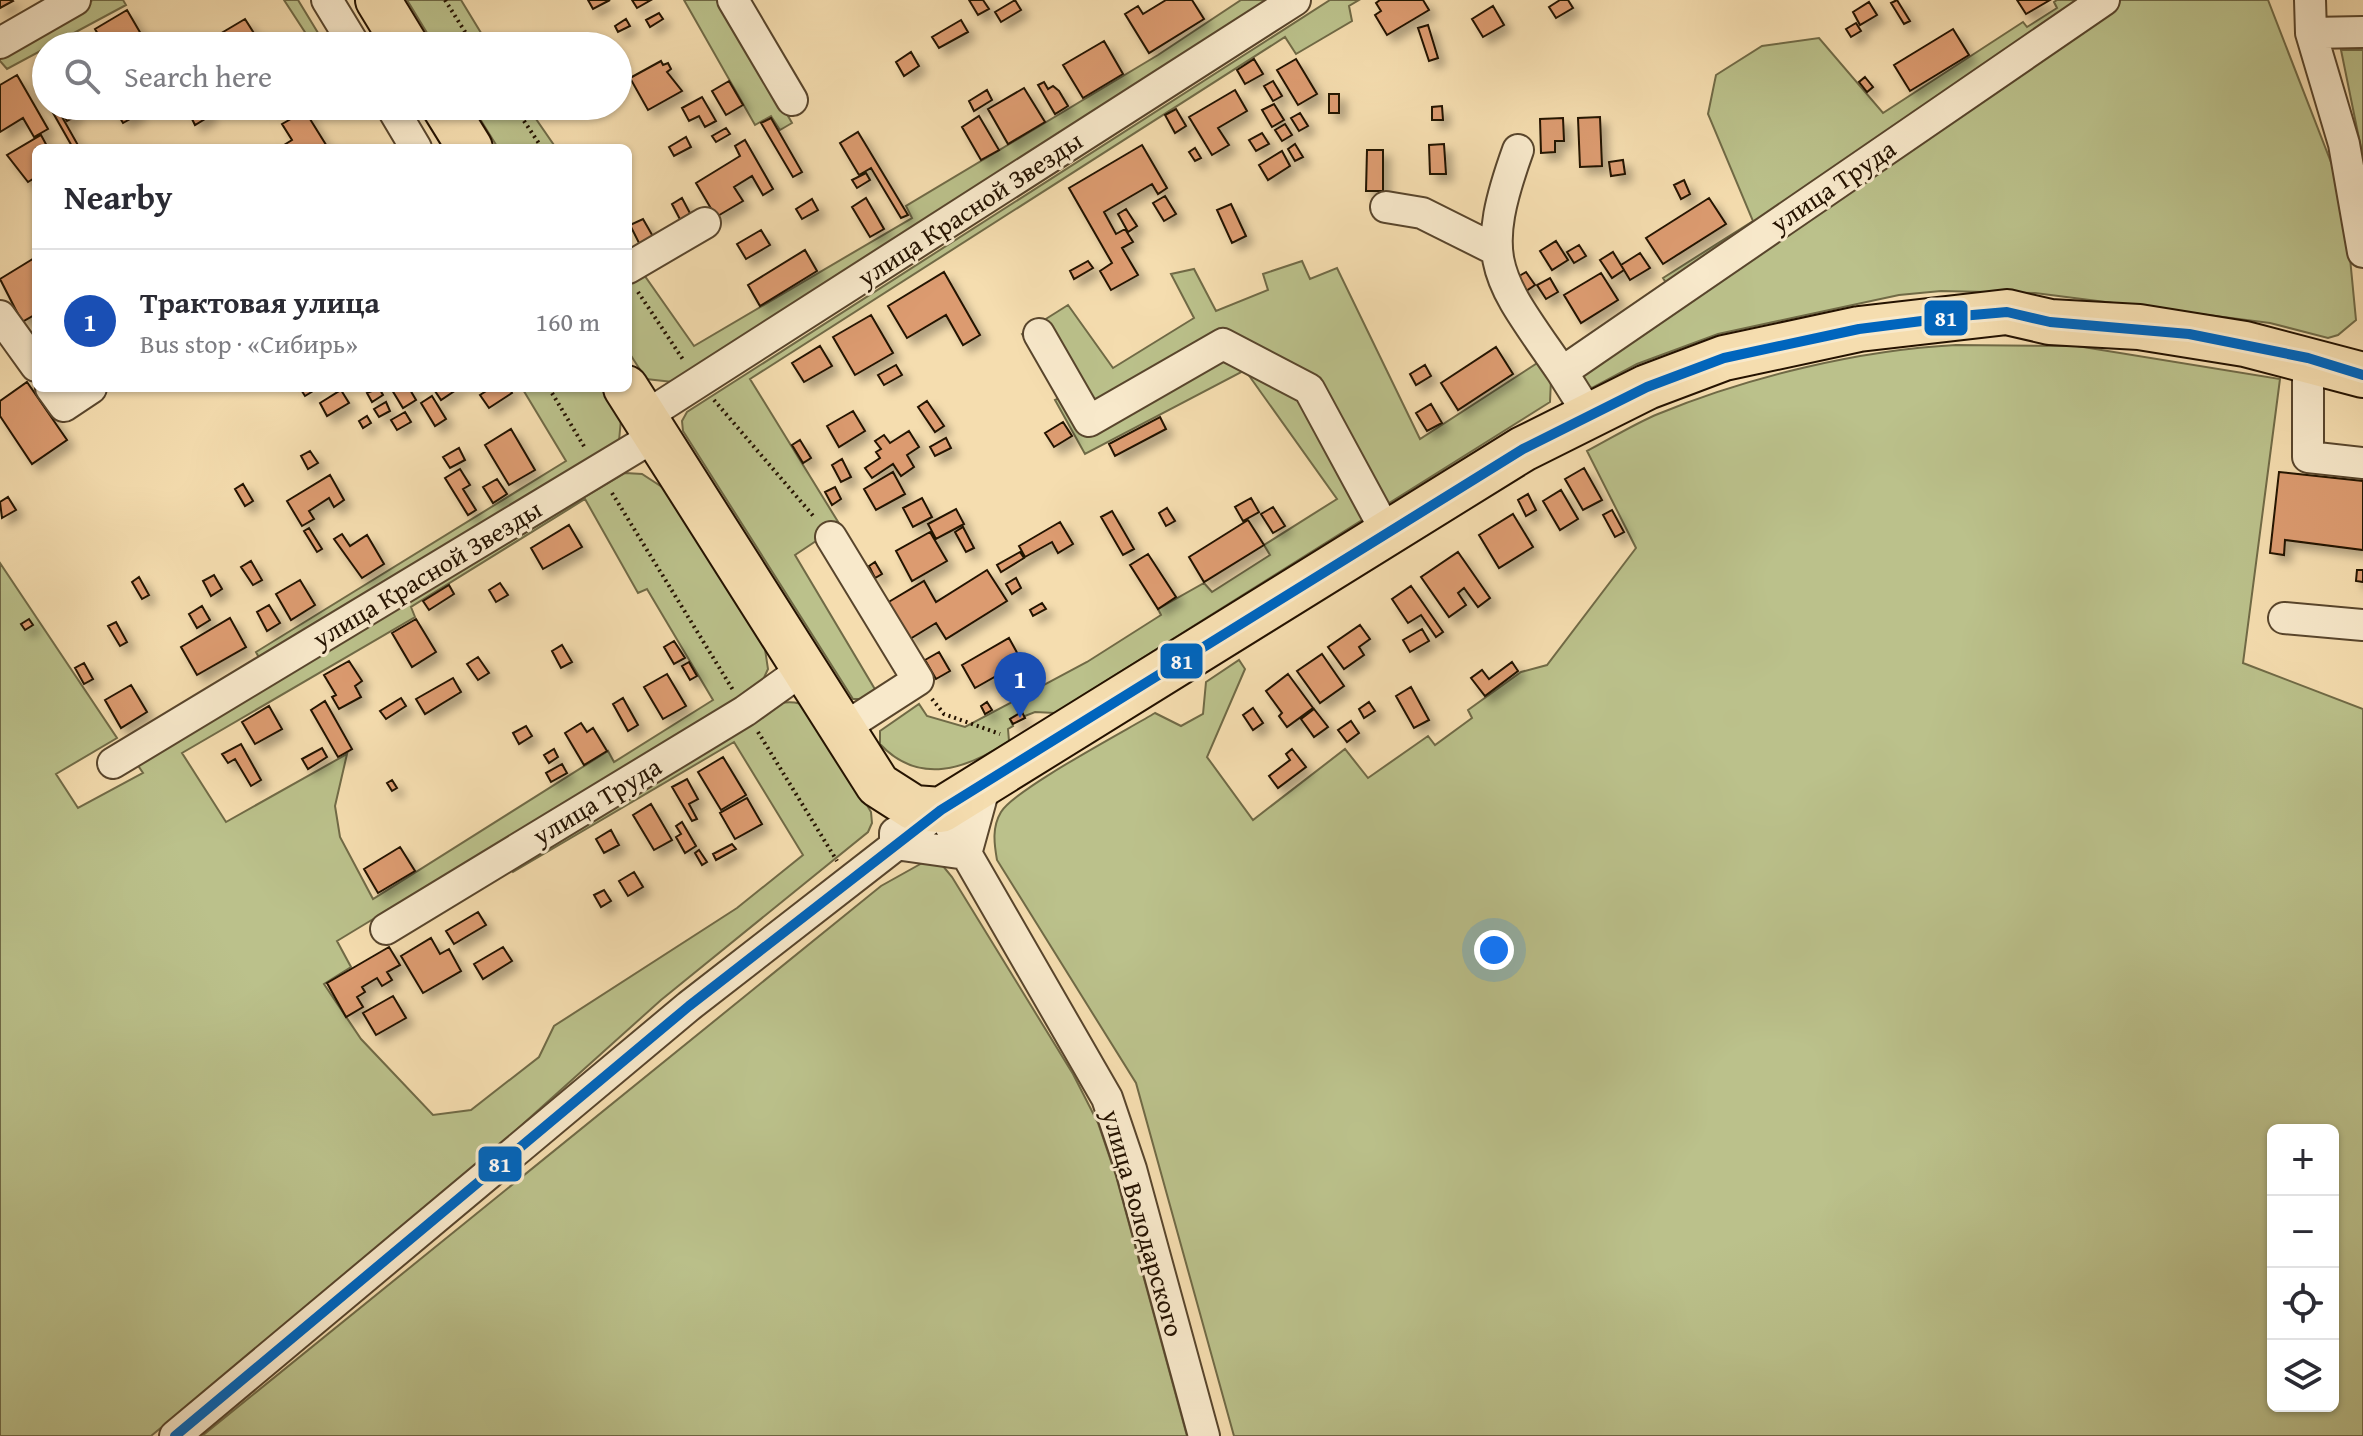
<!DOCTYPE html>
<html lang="en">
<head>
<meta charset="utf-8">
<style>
  :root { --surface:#fff; --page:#f7f7f7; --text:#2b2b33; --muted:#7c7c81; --line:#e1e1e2; --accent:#8f2418 }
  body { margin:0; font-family:"Gentium Book Plus",serif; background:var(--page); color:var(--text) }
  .controls { position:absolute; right:24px; bottom:24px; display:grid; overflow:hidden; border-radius:12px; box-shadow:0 2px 6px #0004 }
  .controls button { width:72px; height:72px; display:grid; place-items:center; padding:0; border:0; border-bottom:2px solid var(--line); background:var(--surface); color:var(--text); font:40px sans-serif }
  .you { position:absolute; left:1494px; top:950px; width:28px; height:28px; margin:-20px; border:6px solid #fff; border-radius:50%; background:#1a73e8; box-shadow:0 0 0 12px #1a73e833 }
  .badge { display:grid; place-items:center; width:52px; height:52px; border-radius:50%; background:var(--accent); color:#fff; font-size:26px; font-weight:700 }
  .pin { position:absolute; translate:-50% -66px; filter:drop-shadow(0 2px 4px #0008) }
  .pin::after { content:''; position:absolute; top:42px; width:28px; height:24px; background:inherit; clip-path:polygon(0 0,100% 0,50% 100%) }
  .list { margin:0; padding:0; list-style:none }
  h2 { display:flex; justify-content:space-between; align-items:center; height:104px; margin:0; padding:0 32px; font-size:34px }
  h2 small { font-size:26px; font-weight:400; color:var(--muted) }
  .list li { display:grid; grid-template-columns:52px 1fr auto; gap:24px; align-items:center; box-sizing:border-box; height:144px; padding:0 32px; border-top:2px solid var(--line) }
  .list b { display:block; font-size:30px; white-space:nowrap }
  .list p { margin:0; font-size:26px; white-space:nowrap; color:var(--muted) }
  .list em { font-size:26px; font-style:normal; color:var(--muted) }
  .icon { flex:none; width:44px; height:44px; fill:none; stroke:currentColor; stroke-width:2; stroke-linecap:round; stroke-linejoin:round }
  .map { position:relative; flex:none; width:2363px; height:1436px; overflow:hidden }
  .search { position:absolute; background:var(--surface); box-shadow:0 2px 6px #0004; left:32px; top:32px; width:600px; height:88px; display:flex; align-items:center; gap:20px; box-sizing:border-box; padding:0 28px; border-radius:44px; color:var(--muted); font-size:30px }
  .panel { position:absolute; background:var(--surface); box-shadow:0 2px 6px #0004; left:32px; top:144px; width:600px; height:248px; border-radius:12px }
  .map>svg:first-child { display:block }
  .green { fill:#bbc18b; stroke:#706a46; stroke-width:2; fill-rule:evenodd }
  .building { fill:#dc9b6f; stroke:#241200; stroke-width:2; filter:url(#shadow) }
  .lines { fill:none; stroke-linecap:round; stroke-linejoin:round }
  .minor-casing { stroke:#58452c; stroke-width:34 }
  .highway-casing { stroke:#241200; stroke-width:48 }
  .path { stroke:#241200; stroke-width:4; stroke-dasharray:2 4; stroke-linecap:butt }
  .minor { stroke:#f8e9cb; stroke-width:30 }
  .highway { stroke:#f5ddaf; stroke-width:44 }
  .bus-1-casing { stroke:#f8e9cb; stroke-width:16 }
  .bus-1 { stroke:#0065bd; stroke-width:10 }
  .labels { text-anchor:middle; stroke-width:6; stroke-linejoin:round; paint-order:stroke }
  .street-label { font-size:26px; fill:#241200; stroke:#f8e9cb }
  .line-badge { stroke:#f8e9cb; stroke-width:3 }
  .badge-label { font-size:22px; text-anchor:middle; font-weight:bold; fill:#fff }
</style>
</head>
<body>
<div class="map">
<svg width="2363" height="1436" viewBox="0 0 2363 1436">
  <defs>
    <filter id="shadow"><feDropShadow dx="7" dy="7" stdDeviation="4" flood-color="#0004"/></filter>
  </defs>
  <rect width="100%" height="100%" fill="#f5ddaf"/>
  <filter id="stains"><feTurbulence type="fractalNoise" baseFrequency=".0025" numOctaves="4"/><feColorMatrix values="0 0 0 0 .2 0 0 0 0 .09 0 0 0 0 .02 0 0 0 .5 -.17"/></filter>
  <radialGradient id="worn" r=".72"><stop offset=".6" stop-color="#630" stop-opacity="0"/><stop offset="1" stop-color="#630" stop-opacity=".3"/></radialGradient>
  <!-- green -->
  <path class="green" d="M93 0H123L126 5 7 69 0 61V53Z
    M284 0H298L326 46H314Z
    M407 0H461L489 46H435Z
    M684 0H722L792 123 780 130 771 116 755 125Z
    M1241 0H1281L673 382 646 379 628 351V252L694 346 912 218 906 206 1158 55Z
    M1330 0H1359L1349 6 1352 21 1296 54 1285 37 750 379 840 525 795 555 876 691 863 699H853L683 431 682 421 687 412Z
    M2057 0H2268L2334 170 2347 227 2356 320 2338 335 2328 338 2270 323 2035 293 1941 291 1899 295 1718 334 1637 364 1592 388 1583 383 1575 353 1668 286 1663 278 1753 221 1708 114 1716 75 1762 46 1819 38 1883 113 2023 22 2027 27 2057 8 2054 2Z
    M2341 50H2363V158Z
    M472 106H527L556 148H498Z
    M1302 261 1310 279 1337 268 1420 439 1542 360 1551 379 1550 402 1055 713 1035 712 1020 718 1021 712 1010 719 1013 726 1008 729 1009 741C967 769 919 786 880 744V731L919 704 927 716 965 727 1087 662 1161 615 1158 609 1204 583 1212 592 1270 555 1264 545 1337 499 1245 370 1085 454 1055 400 1062 397 1022 334 1068 305 1113 368 1194 318 1171 274 1194 269 1216 311 1268 290 1263 274Z
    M1956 345 2077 346 2280 379 2243 663 2363 709V1436H1234L1136 1083 997 860C994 843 992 827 1001 812 1015 789 1125 731 1155 713L1181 726 1203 714 1206 682 1239 660 1245 669 1207 757 1253 820 1345 749 1368 778 1428 736 1435 745 1472 718 1468 710 1521 672 1547 665 1636 548 1587 451C1610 439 1634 424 1658 414 1748 377 1859 350 1956 345ZM2273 1130H2333V1406H2273Z
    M522 388H604L621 419 619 441 263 665 256 652 566 461Z
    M625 473 642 474 665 489 765 649 768 669 761 684 337 941 351 967 324 984 361 1039 433 1115 471 1110 539 1057 554 1026 737 908 803 855 734 742 513 872 510 867 779 703C795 701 803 702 814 714L871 812 872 823 868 832 661 1000 476 1166 151 1436H0V563L117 738 56 774 78 808 143 773 137 764ZM585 499 638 593 647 589 713 700 614 762 608 751 373 899 340 837 335 806 347 754 226 822 182 753 415 617 411 607Z
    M924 862 943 866 952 877 1073 1074 1098 1123 1116 1176 1187 1436H202L881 886Z"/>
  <!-- building -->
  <path class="building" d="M0 0H12L13 1 0 8Z
    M588 0H610L593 9Z
    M632 0H651L637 8Z
    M969 0H983L989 9 978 15Z
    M1015 0 1021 10 1001 22 995 12Z
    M1166 0H1192L1204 19 1149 53 1125 14 1138 6 1143 14Z
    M1380 0H1423L1429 10 1387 35 1375 15 1381 11 1376 3Z
    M1560 0H1568L1573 8 1556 18 1549 7Z
    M1897 0 1910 21 1904 24 1891 3Z
    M2017 0H2050L2026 14Z
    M1869 2 1877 15 1860 25 1853 12Z
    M1493 6 1504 25 1483 37 1472 19Z
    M127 10 148 46H105L95 29Z
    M659 13 663 19 650 27 646 20Z
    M245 19 262 46H218L213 38Z
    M626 19 630 26 618 32 615 26Z
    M961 20 968 32 939 48 932 37Z
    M1856 23 1861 31 1851 37 1846 29Z
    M1428 25 1438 58 1429 61 1418 28Z
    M1953 29 1969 55 1910 91 1894 65Z
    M1104 41 1123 74 1083 98 1063 65Z
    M911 52 919 66 904 76 896 62Z
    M1254 59 1263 74 1245 84 1237 70Z
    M1296 59 1317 94 1298 105 1277 70Z
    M661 61 663 65 668 63 671 69 667 72 682 91 648 110 630 78Z
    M17 75 48 129 34 137 23 118 0 132V85Z
    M1865 77 1873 87 1867 92 1859 82Z
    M729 81 743 105 726 115 712 91Z
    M1273 81 1282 96 1273 101 1264 86Z
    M1044 82 1048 89 1053 86 1059 91 1068 106 1055 114 1038 85Z
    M1024 88 1045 122 1008 144 988 109Z
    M987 90 992 100 974 111 969 101Z
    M1235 90 1247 111 1218 128 1229 145 1212 155 1189 117Z
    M1329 94H1339V113H1329Z
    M702 97 716 121 705 127 699 116 689 121 682 108Z
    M1274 104 1284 120 1272 127 1262 110Z
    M58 106H71L76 116 67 121Z
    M113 106H134L139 114 123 123Z
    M204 106 210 116 195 125 189 113Z
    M1442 106 1443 120H1432V107Z
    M57 108 79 147 77 148H73L52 111Z
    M1176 109 1186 126 1175 133 1165 115Z
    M305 111 328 148H286L284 145 292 140 282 124Z
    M1300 113 1308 126 1299 131 1291 118Z
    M979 116 999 150 981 160 962 127Z
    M1600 117 1602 166 1580 167 1578 118Z
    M771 118 802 172 793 177 761 123Z
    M1563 118 1564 141H1555V152L1541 153 1540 119Z
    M1285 124 1292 135 1282 141 1275 130Z
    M726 128 730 134 716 142 712 136Z
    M858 132 908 215 901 218 871 168 859 175 840 143Z
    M1262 133 1269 144 1256 151 1249 140Z
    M41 135 48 148H36V177L28 182 7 155Z
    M686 137 691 147 674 156 669 147Z
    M745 140 773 189 763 195 752 176 734 187 743 201 716 217 696 183 740 156 735 146Z
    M1295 144 1303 157 1295 161 1288 149Z
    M1444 144 1446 174H1430L1429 145Z
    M1142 145 1167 188 1158 194 1152 184 1104 212 1116 234 1125 229 1133 242 1122 248 1138 275 1111 290 1100 271 1112 263 1069 188Z
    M1195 148 1201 158 1195 161 1189 152Z
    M1367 150H1383V191H1366Z
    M1282 151 1290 166 1268 180 1259 165Z
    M1623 160 1625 174 1611 176 1609 162Z
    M866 173 870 180 857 188 852 180Z
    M1684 180 1690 194 1681 199 1674 185Z
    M1165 196 1176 214 1164 221 1153 203Z
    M682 198 693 219 683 225 672 204Z
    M866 198 884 229 870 237 852 207Z
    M1709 198 1726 224 1663 264 1646 238Z
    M812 199 818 210 802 219 796 209Z
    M1231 204 1246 236 1232 243 1217 210Z
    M1126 209 1137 226 1128 232 1118 214Z
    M643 219 655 240 641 247 630 225Z
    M761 230 770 245 746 259 737 244Z
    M1556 241 1568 260 1552 270 1540 251Z
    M1579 245 1586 256 1574 263 1567 252Z
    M805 250 817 271 760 306 748 285Z
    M1613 252 1624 270 1612 278 1600 260Z
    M1640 253 1650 268 1630 280 1621 265Z
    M36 257V314L22 322 0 279Z
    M1088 261 1093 268 1074 279 1070 271Z
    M944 272 980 335 963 345 946 315 907 338 888 306Z
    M1526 272 1535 285 1523 293 1514 279Z
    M1601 273 1618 300 1581 323 1564 295Z
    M1550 278 1558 292 1546 299 1537 285Z
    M871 315 893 353 855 375 833 337Z
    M820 346 832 366 804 382 792 363Z
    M1496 347 1513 374 1458 410 1441 383Z
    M896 365 902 375 884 385 878 375Z
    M1425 365 1431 376 1416 385 1410 374Z
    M27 382 67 440 32 464 0 416V401Z
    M300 388H318L305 396Z
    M379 388 383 395 372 402 367 393Z
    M409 388 416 400 403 408 392 390Z
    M433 388H459L441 400Z
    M491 388H509L512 393 489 408 480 395Z
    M341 390 349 403 327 416 320 403Z
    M432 396 446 419 435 426 421 403Z
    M927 401 944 426 935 432 918 407Z
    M386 402 390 411 379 417 374 409Z
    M1431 404 1442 423 1427 431 1416 413Z
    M853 411 865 431 839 447 827 426Z
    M405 412 411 422 397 430 391 420Z
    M367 416 371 423 363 428 359 421Z
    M1160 417 1166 429 1115 456 1109 444Z
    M1063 422 1072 436 1054 447 1045 433Z
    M511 429 535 470 509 485 485 445Z
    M909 431 919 447 907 455 914 467 901 476 893 464 872 478 865 468 880 458 876 452 881 449 875 441 884 435 890 443Z
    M946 438 951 448 935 456 930 447Z
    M800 440 811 458 803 463 792 445Z
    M459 448 465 460 450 468 443 457Z
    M310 451 318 463 308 469 301 456Z
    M842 459 851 477 841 482 832 465Z
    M1584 468 1602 500 1583 510 1565 479Z
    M460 469 470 485 463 489 476 510 468 515 445 478Z
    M893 472 905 494 876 510 864 489Z
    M2279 472 2363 481V550L2285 540 2284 555 2270 553Z
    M330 475 344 500 334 507 329 498 309 511 314 519 302 526 287 501Z
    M497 479 507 494 493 503 483 487Z
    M243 484 253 501 245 506 235 489Z
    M835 487 841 499 832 505 825 492Z
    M1561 490 1578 519 1560 530 1543 501Z
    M1528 494 1536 510 1526 516 1518 500Z
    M8 497 16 510 2 518 0 502Z
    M922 498 932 517 913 527 903 508Z
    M1251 498 1259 512 1243 521 1235 507Z
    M1273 507 1285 526 1273 533 1261 514Z
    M1167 508 1175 521 1166 526 1159 513Z
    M956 509 964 524 936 539 928 524Z
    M1612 510 1624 532 1615 537 1603 515Z
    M1112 511 1134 549 1123 555 1101 517Z
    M1513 514 1533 547 1499 568 1479 535Z
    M1248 520 1264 545 1204 582 1189 557Z
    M1060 522 1073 544 1058 553 1052 542 1025 557 1019 546Z
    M569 525 582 547 543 569 531 548Z
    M963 527 974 548 966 552 955 532Z
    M309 528 322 549 317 552 304 531Z
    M930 532 947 561 912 581 896 551Z
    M342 534 350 546 367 535 384 564 362 578 334 539Z
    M1020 552 1024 558 1001 572 997 565Z
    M1458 552 1490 598 1478 607 1464 588 1458 593 1466 605 1449 617 1421 577Z
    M1148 554 1176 597 1158 609 1130 565Z
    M251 561 262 580 253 585 241 567Z
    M875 562 882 574 875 578 869 566Z
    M987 570 1007 601 946 639 936 623 910 639 887 603 924 581 936 602Z
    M2357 570H2363V582L2356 581Z
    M214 575 222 589 211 596 203 581Z
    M139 577 149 595 142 599 132 582Z
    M1016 578 1021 588 1012 594 1006 584Z
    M300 580 315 605 291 620 276 594Z
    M500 583 508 595 496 602 489 590Z
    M449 585 454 594 429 610 423 601Z
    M1411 586 1443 632 1436 637 1421 615 1408 623 1392 599Z
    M1042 603 1046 609 1033 616 1030 610Z
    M269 605 280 623 267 631 257 612Z
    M202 606 210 620 197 628 189 614Z
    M230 618 246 647 197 675 181 647Z
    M29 619 33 625 25 630 21 624Z
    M416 619 436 652 412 667 392 633Z
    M116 622 127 642 120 646 108 626Z
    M1360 625 1370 639 1359 647 1364 655 1344 669 1328 647Z
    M1422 629 1429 641 1410 652 1403 640Z
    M1009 638 1026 669 1003 682 998 675 975 688 962 665Z
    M674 641 685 658 674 664 664 647Z
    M562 645 572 662 561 668 552 651Z
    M939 652 950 671 936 679 925 660Z
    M1322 654 1344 686 1320 703 1297 671Z
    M478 657 489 673 478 680 467 664Z
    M349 661 362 681 355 686 361 697 339 709 332 697 336 695 324 675Z
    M689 662 697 676 690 680 682 666Z
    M1512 662 1518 671 1485 696 1471 678 1482 670 1489 679Z
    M84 663 93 679 84 684 75 668Z
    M667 674 686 706 663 719 644 687Z
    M1288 674 1313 708 1287 727 1279 716 1282 713 1266 691Z
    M453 678 461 692 425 714 416 699Z
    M131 685 147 712 121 728 105 700Z
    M1411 687 1429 720 1414 728 1396 696Z
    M401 698 406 706 386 719 380 711Z
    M623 698 638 725 628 731 613 704Z
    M325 701 352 749 338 757 311 710Z
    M987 702 992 710 985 714 981 706Z
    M1369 702 1375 711 1364 718 1359 709Z
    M269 706 282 729 255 744 242 722Z
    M1253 708 1263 723 1253 730 1243 715Z
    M1314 709 1328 727 1314 737 1301 719Z
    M1022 712 1025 718 1013 724 1010 719Z
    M1351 721 1359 733 1347 742 1338 730Z
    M581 723 587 732 593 728 607 751 584 765 565 733Z
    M526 726 532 736 519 744 513 733Z
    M241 744 261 780 251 786 235 759 228 763 222 754Z
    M322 748 327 757 308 769 302 759Z
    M554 749 558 757 549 763 544 755Z
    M1292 749 1306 767 1278 788 1269 776 1290 760 1286 754Z
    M723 757 746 795 721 810 698 772Z
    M562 764 567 773 551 782 546 773Z
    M687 779 698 799 689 804 697 819 692 821 672 787Z
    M392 780 397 788 392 791 387 783Z
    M747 798 762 824 735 839 720 813Z
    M651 804 672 840 654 850 633 815Z
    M682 822 696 846 685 853 676 837 681 834 676 826Z
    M611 830 619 845 604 853 596 839Z
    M732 844 736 849 716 860 713 854Z
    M400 847 415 871 378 893 364 869Z
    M699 850 707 862 702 865 695 853Z
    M634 872 643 887 628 896 619 881Z
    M604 890 611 901 601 907 594 895Z
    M478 912 486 925 454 944 446 931Z
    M431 938 440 954 449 949 461 971 423 993 401 956Z
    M389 947 400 965 387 972 392 980 382 986 377 978 362 987 365 992 357 997 363 1007 346 1017 327 983Z
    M503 947 512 961 483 979 474 964Z
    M393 996 406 1018 376 1035 363 1013Z"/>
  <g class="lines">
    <defs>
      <path id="minor" d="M327 0 355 46
        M733 0 792 100
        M2310 0 2311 33 2344 144 2363 252
        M2311 33 2363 32
        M0 43 75 0
        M391 106 416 148
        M1518 150C1477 264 1497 277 1562 372
        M1386 207 1422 213 1494 249
        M628 268 705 223
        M0 316 36 366
        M1039 334 1089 421 1223 344 1309 389 1387 533
        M2308 358V457L2363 463
        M51 388 64 406 91 388
        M1589 415 1562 372 2104 0
        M644 417 1295 0
        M831 537 918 680 842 729
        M2284 618 2363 625
        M113 763 655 436
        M895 833V844L966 854 985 785
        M386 929 745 711 805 668
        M175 1436 689 1006 941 810 1107 1098 1131 1169 1204 1436"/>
      <path id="highway" d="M378 0 406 46
        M444 106 470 148
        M626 388 878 785 914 808 941 810 1523 449 1647 387 1724 358 1859 329 2007 312 2050 322 2139 327 2245 344 2363 375"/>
    </defs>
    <!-- minor casing -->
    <use href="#minor" class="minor-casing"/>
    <!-- highway casing -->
    <use href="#highway" class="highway-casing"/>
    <!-- path -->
    <path class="path" d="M445 0 474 46
      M514 106 542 148
      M638 292 684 361
      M549 388 585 448
      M714 400 815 518
      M612 493 733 690
      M932 699 944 714 1000 734
      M758 732 837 861"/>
    <!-- minor -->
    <use href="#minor" class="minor"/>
    <!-- highway -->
    <use href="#highway" class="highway"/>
    <defs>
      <path id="bus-1" d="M175 1436 689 1006 941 810 1523 449 1647 387 1724 358 1859 329 1961 316 2007 312 2050 322 2189 334 2308 358 2363 375"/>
    </defs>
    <!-- bus-1 casing -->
    <use href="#bus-1" class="bus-1-casing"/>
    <!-- bus-1 -->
    <use href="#bus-1" class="bus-1"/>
  </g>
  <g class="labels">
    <!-- street labels -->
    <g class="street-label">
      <text transform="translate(1833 186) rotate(-34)" y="9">улица Труда</text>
      <text transform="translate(970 209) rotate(-33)" y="9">улица Красной Звезды</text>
      <text transform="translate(427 574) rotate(-31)" y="9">улица Красной Звезды</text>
      <text transform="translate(597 801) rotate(-31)" y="9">улица Труда</text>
      <text transform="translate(1143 1223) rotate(74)" y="9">улица Володарского</text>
    </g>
  </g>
  <g class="line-badge">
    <rect x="1923" y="299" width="46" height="38" rx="8" fill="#0065bd"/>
    <rect x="1159" y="642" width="45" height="38" rx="8" fill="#0065bd"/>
    <rect x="477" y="1145" width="46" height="38" rx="8" fill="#0065bd"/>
  </g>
  <g class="badge-label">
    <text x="1946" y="326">81</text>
    <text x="1182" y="669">81</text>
    <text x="500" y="1172">81</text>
  </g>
  <rect width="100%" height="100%" filter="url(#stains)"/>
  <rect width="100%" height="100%" fill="url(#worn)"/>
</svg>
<div class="controls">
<button>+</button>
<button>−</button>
<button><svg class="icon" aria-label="locate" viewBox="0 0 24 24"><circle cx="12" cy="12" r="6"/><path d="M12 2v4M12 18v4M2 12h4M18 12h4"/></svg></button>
<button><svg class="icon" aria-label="layers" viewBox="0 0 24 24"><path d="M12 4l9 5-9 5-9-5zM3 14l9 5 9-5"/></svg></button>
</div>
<div class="you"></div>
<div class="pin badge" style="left:1020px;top:718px;background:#1a4fb4">1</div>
<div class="search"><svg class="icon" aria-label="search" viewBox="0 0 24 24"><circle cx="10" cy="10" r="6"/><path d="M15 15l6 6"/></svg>Search here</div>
<section class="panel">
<h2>Nearby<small></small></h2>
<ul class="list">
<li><span class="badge" style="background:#1a4fb4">1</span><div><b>Трактовая улица</b><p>Bus stop · «Сибирь»</p></div><em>160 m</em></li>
</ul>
</section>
</div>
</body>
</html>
